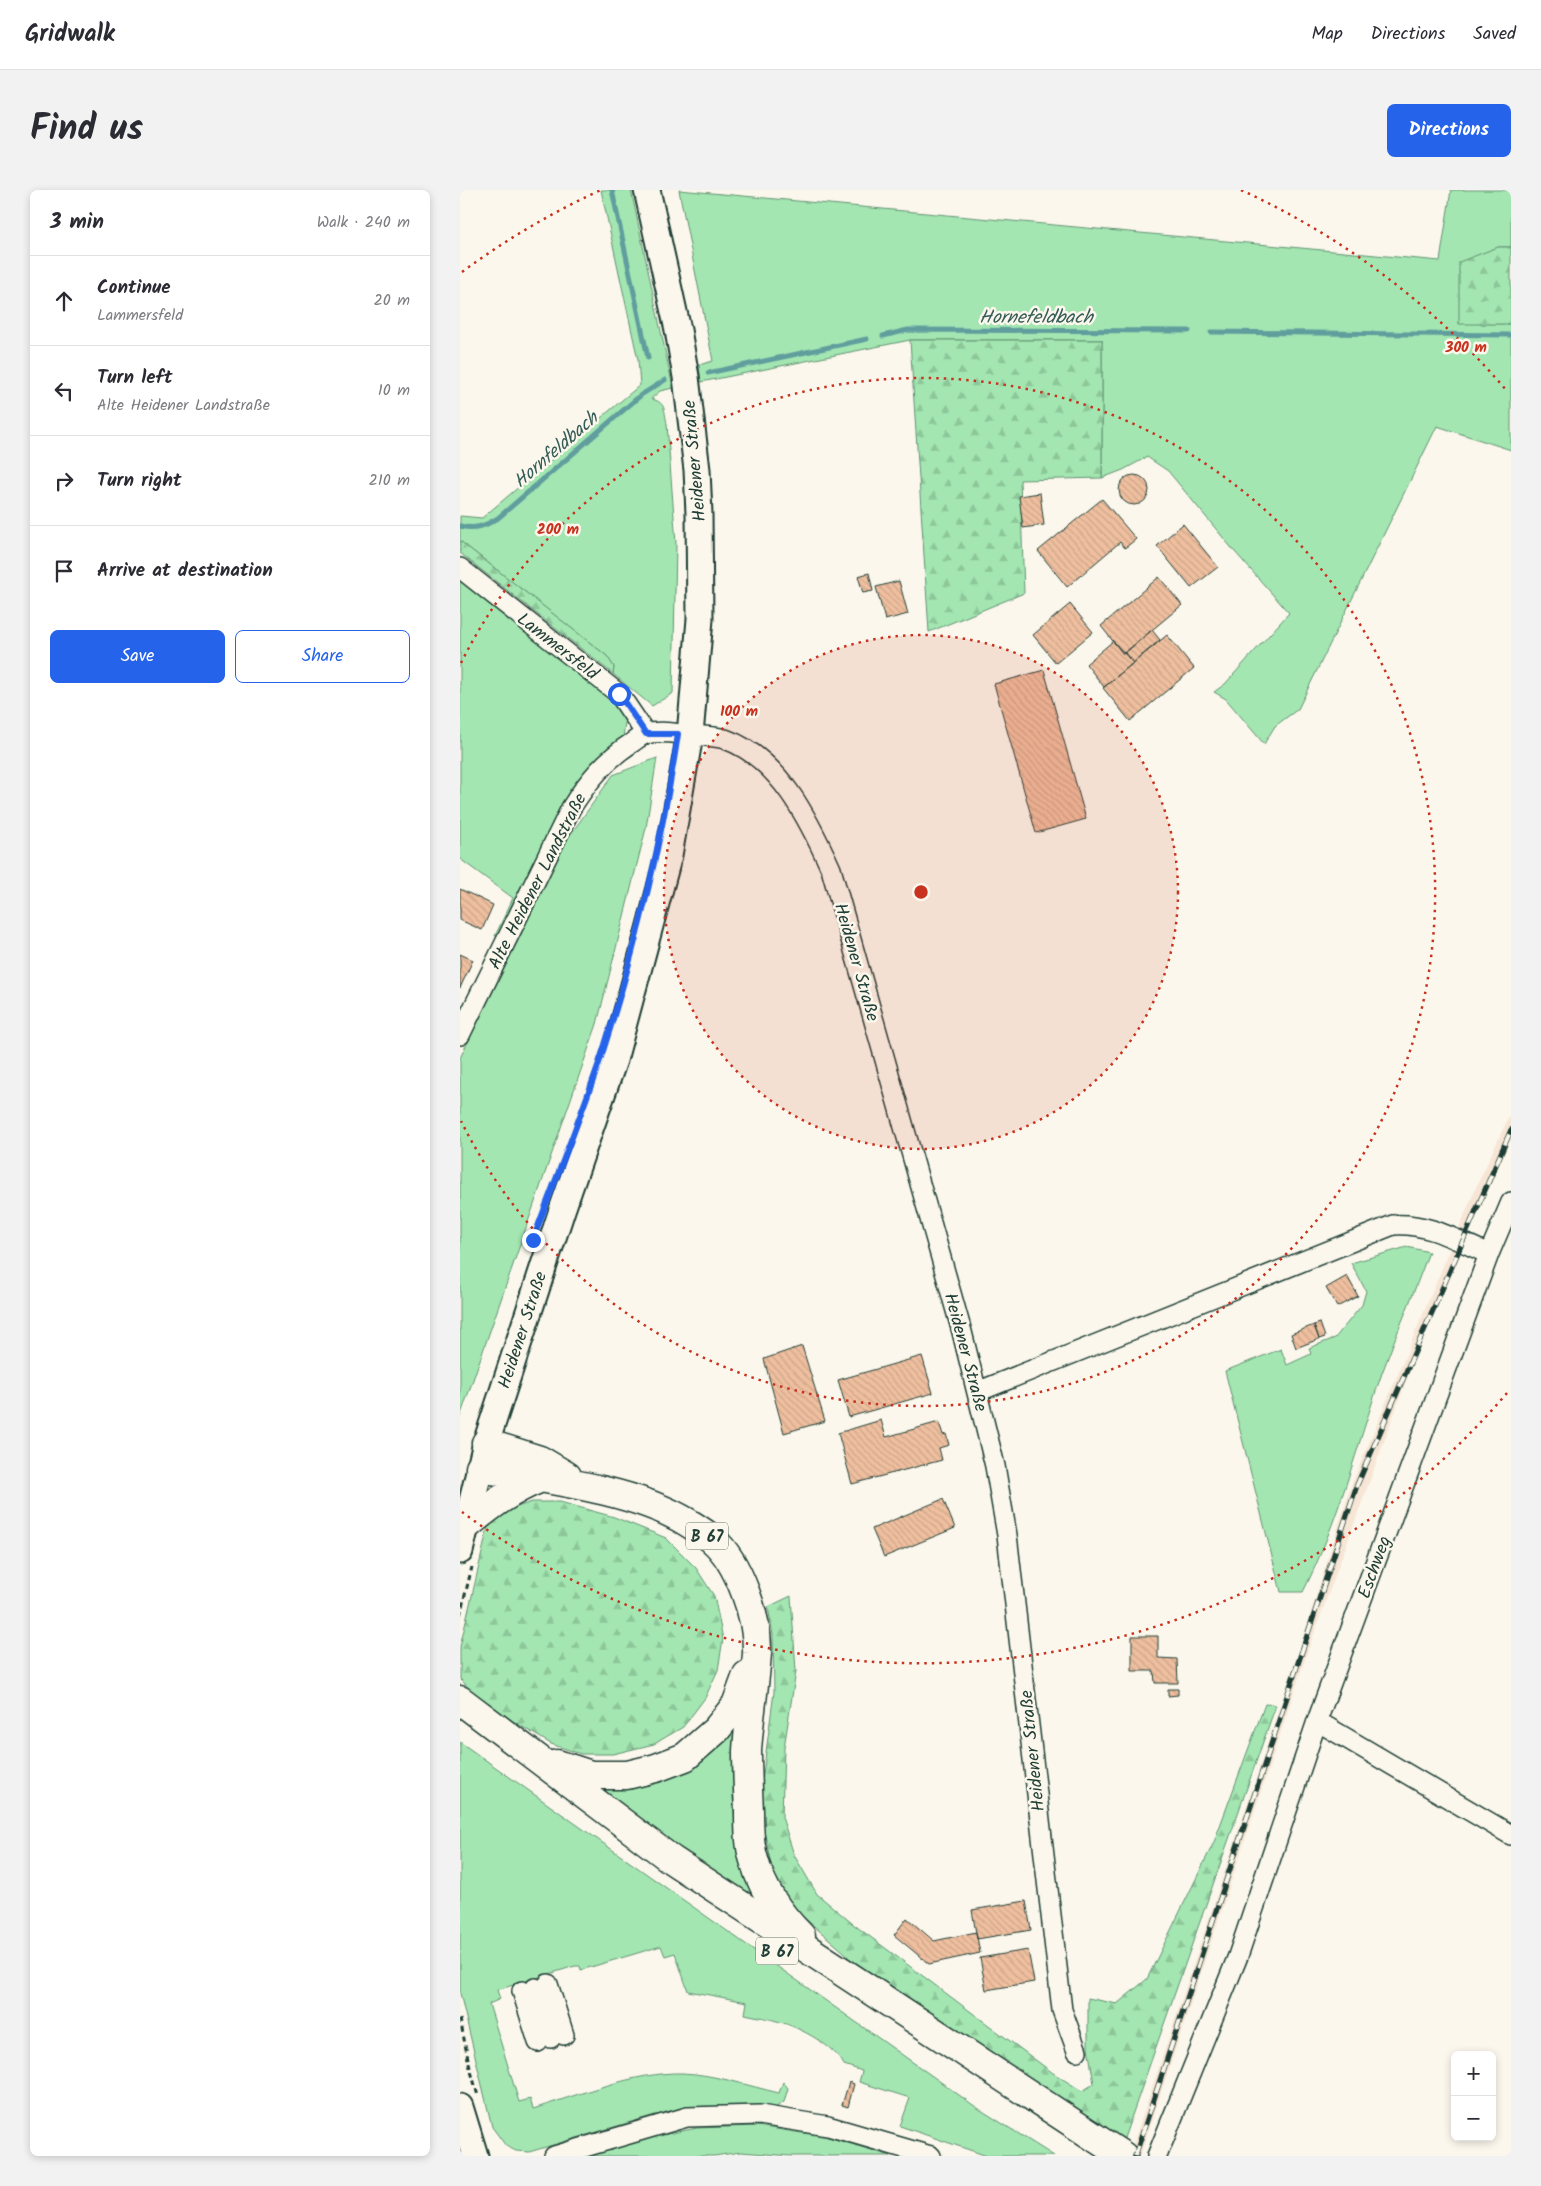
<!DOCTYPE html>
<html lang="en">
<head>
<meta charset="utf-8">
<style>
  :root { --surface:#fff; --page:#f2f2f3; --text:#2b2b33; --muted:#7c7c81; --line:#e1e1e2; --accent:#2563eb }
  body { margin:0; font-family:Kalam,sans-serif; background:var(--page); color:var(--text) }
  .controls { position:absolute; right:15px; bottom:15px; display:grid; overflow:hidden; border-radius:8px; box-shadow:0 2px 8px #0003 }
  .controls button { width:45px; height:45px; display:grid; place-items:center; padding:0; border:0; border-bottom:1px solid var(--line); background:var(--surface); color:var(--text); font:25px sans-serif }
  .stop { position:absolute; width:15px; height:15px; margin:-11px; border:4px solid #2563eb; border-radius:50%; background:#fff }
  .stop.end { background:#2563eb; border-color:#fff; box-shadow:0 1px 5px #0008 }
  .list { margin:0; padding:0; list-style:none }
  h2 { display:flex; justify-content:space-between; align-items:center; height:65px; margin:0; padding:0 20px; font-size:21px }
  h2 small { font-size:16px; font-weight:400; color:var(--muted) }
  .list li { display:grid; grid-template-columns:32px 1fr auto; gap:15px; align-items:center; box-sizing:border-box; height:90px; padding:0 20px; border-top:1px solid var(--line) }
  .list b { display:block; font-size:19px; white-space:nowrap }
  .list p { margin:0; font-size:16px; white-space:nowrap; color:var(--muted) }
  .list em { font-size:16px; font-style:normal; color:var(--muted) }
  .actions { display:flex; gap:10px; padding:15px 20px }
  .actions a { flex:1; padding:11px 0; border:1px solid var(--accent); border-radius:8px; text-align:center; font-size:18px; color:var(--accent) }
  .actions .main { background:var(--accent); color:#fff }
  .icon { flex:none; width:28px; height:28px; fill:none; stroke:currentColor; stroke-width:2; stroke-linecap:round; stroke-linejoin:round }
  .map { position:relative; flex:none; width:1051px; height:1966px; overflow:hidden; border-radius:8px }
  header { display:flex; align-items:center; gap:30px; box-sizing:border-box; height:70px; padding:0 25px; background:var(--surface); border-bottom:1px solid var(--line) }
  header strong { font-size:24px }
  nav { display:flex; gap:28px; margin-inline-start:auto; font-size:18px }
  .intro { display:flex; align-items:center; justify-content:space-between; box-sizing:border-box; height:120px; padding:0 30px }
  h1 { margin:0; font-size:35px }
  .button { padding:12px 22px; border-radius:8px; background:var(--accent); color:#fff; font-size:18px; font-weight:700 }
  main { display:flex; gap:30px; padding:0 30px }
  aside { flex:1; background:var(--surface); border-radius:8px; box-shadow:0 2px 8px #0003 }
  .map>svg:first-child { display:block }
  .built { fill:#f7e6d5 }
  .grass { fill:#a3e6b1; stroke:#619272 }
  .forest { fill:url(#forest-firs); stroke:#619272 }
  .lines { fill:none; stroke-linecap:round; stroke-linejoin:round }
  .stream { stroke:#619e9e; stroke-width:5 }
  .building { fill:url(#building-back-hatch); stroke:#1f3d34 }
  .minor-casing { stroke:#1f3d34; stroke-width:22 }
  .major-casing { stroke:#1f3d34; stroke-width:29 }
  .highway-casing { stroke:#1f3d34; stroke-width:31 }
  .path { stroke:#1f3d34; stroke-width:3; stroke-dasharray:5 4; stroke-linecap:butt }
  .minor { stroke:#fbf7ec; stroke-width:19 }
  .major { stroke:#fbf7ec; stroke-width:25 }
  .highway { stroke:#fbf7ec; stroke-width:28 }
  .rail-casing { stroke:#1f3d34; stroke-width:5.5 }
  .rail { stroke:#fbf7ec; stroke-width:4; stroke-dasharray:11; stroke-linecap:butt }
  .route { stroke:#2563eb; stroke-width:6 }
  .ring { fill:none; stroke:#c8321e; stroke-width:2.5; stroke-dasharray:2.5 5 }
  .labels { text-anchor:middle; stroke-width:5; stroke-linejoin:round; paint-order:stroke }
  .shield { fill:#fbf7ec; stroke:#61756b; stroke-width:1 }
  .shield-label { font-size:16px; font-weight:bold; fill:#1f3d34 }
  .street-label { font-size:18px; fill:#1f3d34; stroke:#fbf7ec }
  .water-label { font-size:19px; font-style:italic; fill:#355d57; stroke:#fbf7ec }
  .centre { fill:#c8321e; stroke:#fbf7ec; stroke-width:2.5 }
  .ring-label { font-size:15px; text-anchor:middle; font-weight:bold; fill:#c8321e; stroke:#fbf7ec; stroke-width:5; stroke-linejoin:round; paint-order:stroke }
</style>
</head>
<body>
<header>
<strong>Gridwalk</strong>
<nav><a>Map</a><a>Directions</a><a>Saved</a></nav>
</header>
<div class="intro"><h1>Find us</h1><a class="button">Directions</a></div>
<main>
<aside>
<h2>3 min<small>Walk · 240 m</small></h2>
<ul class="list">
<li><svg class="icon" aria-label="ahead" viewBox="0 0 24 24"><path d="M12 20V5M6 11l6-6 6 6"/></svg><div><b>Continue</b><p>Lammersfeld</p></div><em>20 m</em></li>
<li><svg class="icon" aria-label="left" viewBox="0 0 24 24"><path d="M17 20v-9H6M10 6l-5 5 5 5"/></svg><div><b>Turn left</b><p>Alte Heidener Landstraße</p></div><em>10 m</em></li>
<li><svg class="icon" aria-label="right" viewBox="0 0 24 24"><path d="M7 20v-9h11M14 6l5 5-5 5"/></svg><div><b>Turn right</b></div><em>210 m</em></li>
<li><svg class="icon" aria-label="arrive" viewBox="0 0 24 24"><path d="M6 21V4h12l-3 4 3 4H6"/></svg><div><b>Arrive at destination</b></div></li>
</ul>
<div class="actions"><a class="main">Save</a><a>Share</a></div>
</aside>
<div class="map">
<svg width="1051" height="1966" viewBox="0 0 1051 1966">
  <defs>
    <pattern id="forest-firs" width="22" height="20" patternUnits="userSpaceOnUse" patternTransform="scale(1.25)"><rect width="22" height="20" fill="#a3e6b1"/><path d="M5 1l3.5 6h-7zM16 11l3.5 6h-7z" fill="#8cc699"/></pattern>
    <pattern id="building-back-hatch" width="6" height="6" patternUnits="userSpaceOnUse" patternTransform="scale(1.25)"><rect width="6" height="6" fill="#efbf9f"/><path d="M-1 5l2 2M0 0l6 6M5-1l2 2" fill="none" stroke="#cca58a"/></pattern>
  </defs>
  <rect width="100%" height="100%" fill="#fbf7ec"/>
  <filter id="ink" filterUnits="userSpaceOnUse"><feTurbulence type="fractalNoise" baseFrequency=".02" numOctaves="2"/><feDisplacementMap in="SourceGraphic" scale="10" xChannelSelector="R" yChannelSelector="G"/><feConvolveMatrix kernelMatrix="1 2 1 2 8 2 1 2 1" color-interpolation-filters="sRGB"/></filter>
  <g filter="url(#ink)">
    <!-- built -->
    <path class="built" d="M1051 922V948L953 1172 848 1460 680 1966H669L840 1458 891 1296 1017 995Z"/>
    <!-- grass -->
    <path class="grass" d="M141 0H171L213 198 200 201 191 209C206 212 204 220 207 234L216 354 213 503 192 516 153 484 154 477 147 466 0 351V326L22 328 180 195 178 170Z
      M219 0 980 71 991 0H1051V57H1038L999 133 1051 134V260L977 236 838 519 815 536 804 554 766 509 754 502 765 494 829 423 775 362 708 281 687 267 663 280 642 288V150H450L241 192 239 175 253 171Z
      M0 387 149 506 166 524 163 548 41 745 35 746 53 708 0 669Z
      M197 568 186 638 137 834 0 1227V868L108 648 153 585Z
      M947 1057 969 1062C954 1103 937 1142 922 1183 897 1256 878 1333 843 1402H821L765 1181 821 1159 827 1175 851 1164 849 1158 875 1148 902 1115 906 1101 891 1073Z
      M285 1515 273 1607 277 1660 287 1688 307 1723 136 1602 142 1597H161Z
      M0 1552 516 1917 594 1966H527L440 1936 450 1908 399 1892 402 1881 384 1875C376 1857 339 1837 320 1832 309 1828 297 1827 285 1824L287 1812 228 1801 215 1763 205 1766 201 1756 121 1780 120 1776H115L37 1800 40 1809 29 1814 59 1912 70 1909 73 1919C118 1905 175 1882 222 1883 253 1884 289 1896 319 1903L323 1892 328 1898 324 1912 315 1918H244L195 1925 69 1962 56 1961 46 1956 32 1937 0 1803Z
      M297 1936 368 1947 431 1966H331L281 1962 254 1966H128L172 1951 237 1938Z"/>
    <!-- forest -->
    <path class="forest" d="M1038 57H1051V134H999V72Z
      M450 150H642V288L560 290 564 403 469 442Z
      M0 351 147 466 154 477 153 484 0 363Z
      M72 1312H100L154 1327 206 1348 236 1378 254 1406 263 1449 258 1480 245 1508 223 1537 194 1554 153 1564H121L91 1554 51 1530 12 1501 0 1489V1457L28 1337 51 1319Z
      M331 1406 336 1481 324 1558 322 1627 334 1665 357 1704 393 1734 593 1883 622 1901 634 1894 628 1857V1808L657 1814 687 1789 754 1652 805 1514 816 1515 663 1951 398 1780 384 1762 334 1719 312 1680 299 1615 314 1502 313 1445 308 1417Z"/>
    <g class="lines">
      <!-- stream -->
      <path class="stream" d="M152 0 188 168
        M751 142 1051 145
        M423 146 448 140 729 141
        M248 183 407 149
        M0 336C15 340 25 336 38 328L181 205 205 190"/>
    </g>
    <!-- building -->
    <path class="building" d="M659 300a15 15 0 1 1 30 0a15 15 0 1 1-30 0Z
      M580 303 584 335 563 338 559 306Z
      M642 309 676 349 665 358 660 352 607 397 578 361Z
      M723 334 758 377 731 398 697 356Z
      M409 383 413 401 403 403 398 386Z
      M699 387 722 415 663 464 641 436Z
      M439 391 448 424 425 430 416 397Z
      M610 414 633 442 596 473 573 445Z
      M692 440 700 450 673 473 665 463Z
      M707 445 734 478 670 531 643 498Z
      M653 451 673 473 644 497 626 474Z
      M584 480 626 629 576 643 534 494Z
      M0 699 33 715 22 740 0 730Z
      M0 764 13 770 0 798Z
      M887 1086 898 1106 877 1117 866 1098Z
      M860 1133 865 1147 859 1149 854 1135Z
      M854 1135 859 1149 836 1158 831 1144Z
      M342 1156 365 1231 324 1243 304 1169Z
      M462 1166 473 1203 389 1227 378 1190Z
      M421 1230 426 1247 479 1232 483 1245 486 1244 489 1255 479 1258 482 1270 392 1294 378 1243Z
      M483 1309 495 1338 424 1367 412 1339Z
      M672 1446H698V1468L717 1469 718 1493H695L694 1481H672Z
      M708 1499H718V1505L708 1506Z
      M566 1711 571 1740 517 1749 512 1720Z
      M447 1728 474 1751 516 1742 520 1763 469 1774 434 1745Z
      M568 1760 574 1792 526 1800 520 1768Z
      M389 1892 394 1894 388 1917 382 1915Z"/>
    <g class="lines">
      <defs>
        <path id="minor" d="M0 378 159 504 186 544
          M0 845 111 618C128 591 146 569 173 552 177 549 182 545 186 544 199 540 218 544 232 545 242 546 255 546 265 549 319 568 349 630 371 679L502 1142 535 1276 547 1345 602 1820 617 1861
          M1051 1012 1029 1064 857 1531 1051 1645
          M517 1202 933 1035C967 1032 998 1051 1029 1064
          M88 1794 104 1845
          M75 1798 91 1848
          M62 1801 78 1852
          M94 1966 227 1927 300 1925 368 1936 471 1966
          M697 1966 778 1766 857 1531"/>
        <path id="major" d="M0 1361 26 1253 102 1020 154 870 209 665 230 545 240 429 239 324 237 280 226 187 218 140 187 0
          M0 1917 15 1966"/>
        <path id="highway" d="M26 1253 80 1270 107 1286
          M20 1278C83 1289 173 1299 227 1332 235 1337 245 1343 252 1349 279 1372 298 1428 297 1463 295 1495 289 1528 287 1561 287 1581 288 1601 289 1621 289 1637 289 1655 294 1670 302 1699 320 1725 341 1746
          M6 1336C29 1317 51 1300 79 1289
          M0 1510 212 1670 663 1966
          M97 1574 131 1585H167L196 1578 225 1567 256 1540 276 1515 287 1485"/>
      </defs>
      <!-- minor casing -->
      <use href="#minor" class="minor-casing"/>
      <!-- major casing -->
      <use href="#major" class="major-casing"/>
      <!-- highway casing -->
      <use href="#highway" class="highway-casing"/>
      <!-- path -->
      <path class="path" d="M0 1425 12 1377
        M0 1829 9 1874 18 1906"/>
      <!-- minor -->
      <use href="#minor" class="minor"/>
      <!-- major -->
      <use href="#major" class="major"/>
      <!-- highway -->
      <use href="#highway" class="highway"/>
      <defs>
        <path id="rail" d="M675 1966 897 1295 1051 940"/>
      </defs>
      <!-- rail casing -->
      <use href="#rail" class="rail-casing"/>
      <!-- rail -->
      <use href="#rail" class="rail"/>
    </g>
  </g>
  <g class="lines" filter="url(#ink)">
    <!-- route -->
    <path class="route" d="M73 1050C96 987 122 925 143 861 176 758 202 651 218 544H186L159 504"/>
  </g>
  <!-- distance rings -->
  <circle cx="461" cy="702" r="257" fill="#c8321e" fill-opacity=".12"/>
  <g class="ring">
    <circle cx="461" cy="702" r="257"/>
    <path d="M1 473A514 514 0 1 1 1 931"/>
    <path d="M1047 1203A771 771 0 0 1 2 1322M2 82A771 771 0 0 1 141 0M781 0A771 771 0 0 1 1047 201"/>
  </g>
  <g class="labels">
    <!-- shield labels -->
    <g class="shield">
      <rect x="226" y="1332.5" width="42" height="27" rx="4"/>
      <rect x="296" y="1747.5" width="42" height="27" rx="4"/>
    </g>
    <g class="shield-label">
      <text x="247" y="1352">B 67</text>
      <text x="317" y="1767">B 67</text>
    </g>
    <!-- street labels -->
    <g class="street-label">
      <text transform="translate(234 271) rotate(-95)" y="6">Heidener Straße</text>
      <text transform="translate(98 456) rotate(38)" y="6">Lammersfeld</text>
      <text transform="translate(77 691) rotate(-63)" y="6">Alte Heidener Landstraße</text>
      <text transform="translate(397 772) rotate(74)" y="6">Heidener Straße</text>
      <text transform="translate(62 1140) rotate(-72)" y="6">Heidener Straße</text>
      <text transform="translate(506 1162) rotate(75)" y="6">Heidener Straße</text>
      <text transform="translate(914 1377) rotate(-70)" y="6">Eschweg</text>
      <text transform="translate(572 1561) rotate(-96)" y="6">Heidener Straße</text>
    </g>
    <!-- water labels -->
    <g class="water-label">
      <text x="576" y="133">Hornefeldbach</text>
      <text transform="translate(95 259) rotate(-41)" y="7">Hornfeldbach</text>
    </g>
  </g>
  <circle cx="461" cy="702" r="8" class="centre"/>
  <g class="ring-label">
    <text x="1006" y="162">300 m</text>
    <text x="98" y="344">200 m</text>
    <text x="279" y="526">100 m</text>
  </g>
</svg>
<div class="controls">
<button>+</button>
<button>−</button>
</div>
<div class="stop" style="left:159px;top:504px"></div>
<div class="stop end" style="left:73px;top:1050px"></div>
</div>
</main>
</body>
</html>
